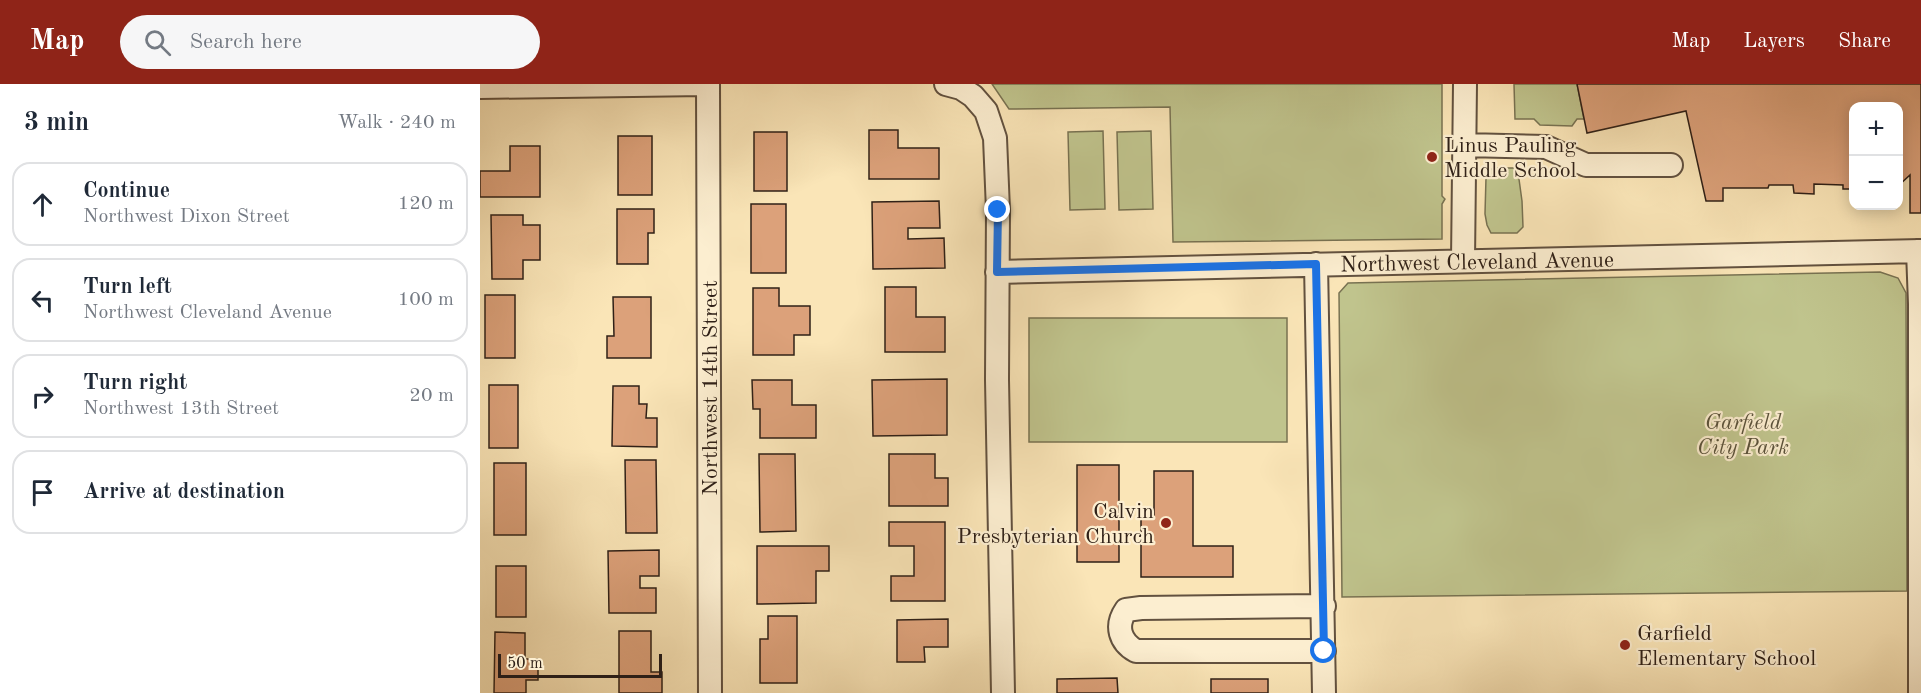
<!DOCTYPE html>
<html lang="en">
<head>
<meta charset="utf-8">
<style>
  :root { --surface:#fff; --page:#f6f6f7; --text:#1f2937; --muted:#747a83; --line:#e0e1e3; --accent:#8f2418 }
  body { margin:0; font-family:"Old Standard TT",serif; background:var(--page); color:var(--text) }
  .controls { position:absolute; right:18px; top:18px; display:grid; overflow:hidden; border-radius:12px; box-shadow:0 3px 15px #0003 }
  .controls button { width:54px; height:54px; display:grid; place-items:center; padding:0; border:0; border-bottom:2px solid var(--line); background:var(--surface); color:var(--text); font:30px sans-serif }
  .scale { position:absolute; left:18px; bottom:15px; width:164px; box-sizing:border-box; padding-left:6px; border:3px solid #2f2017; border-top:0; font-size:16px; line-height:21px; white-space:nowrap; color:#2f2017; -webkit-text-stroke:4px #fceed0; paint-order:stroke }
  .stop { position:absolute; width:18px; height:18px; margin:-14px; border:4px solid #1a73e8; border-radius:50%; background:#fff }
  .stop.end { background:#1a73e8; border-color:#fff; box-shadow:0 2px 6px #0008 }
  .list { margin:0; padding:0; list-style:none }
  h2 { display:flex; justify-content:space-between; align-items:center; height:78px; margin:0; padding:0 24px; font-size:26px }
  h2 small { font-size:20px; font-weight:400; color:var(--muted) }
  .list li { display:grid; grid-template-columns:39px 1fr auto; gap:18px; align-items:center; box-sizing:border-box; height:84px; margin:0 12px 12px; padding:0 12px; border:2px solid var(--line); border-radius:18px }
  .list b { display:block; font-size:22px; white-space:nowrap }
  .list p { margin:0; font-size:20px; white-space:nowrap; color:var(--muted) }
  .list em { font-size:20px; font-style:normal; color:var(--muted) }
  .icon { flex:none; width:33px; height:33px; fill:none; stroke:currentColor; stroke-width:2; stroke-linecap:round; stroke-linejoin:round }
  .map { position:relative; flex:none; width:1441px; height:609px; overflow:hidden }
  header { display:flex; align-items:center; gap:36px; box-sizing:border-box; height:84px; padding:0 30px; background:var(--accent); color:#fff }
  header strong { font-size:28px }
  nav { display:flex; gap:33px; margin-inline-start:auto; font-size:21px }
  .search { width:420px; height:54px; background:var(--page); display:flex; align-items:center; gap:15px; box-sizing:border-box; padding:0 21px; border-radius:33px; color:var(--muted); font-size:22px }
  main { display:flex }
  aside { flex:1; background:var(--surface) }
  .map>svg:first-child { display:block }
  .green { fill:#c0c48d; stroke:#787252; stroke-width:1.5 }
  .building { fill:#dca17a; stroke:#2f2017; stroke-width:1.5 }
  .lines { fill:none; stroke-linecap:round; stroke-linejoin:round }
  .minor-casing { stroke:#62513f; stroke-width:26 }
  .minor { stroke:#fceed0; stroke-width:22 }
  .route { stroke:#1a73e8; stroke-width:8 }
  .poi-dot { fill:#8f2418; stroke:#fceed0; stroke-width:2 }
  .labels { text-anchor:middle; stroke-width:4.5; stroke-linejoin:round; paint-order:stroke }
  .poi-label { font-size:22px; fill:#2f2017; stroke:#fceed0; text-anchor:start }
  .street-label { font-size:22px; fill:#2f2017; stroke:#fceed0 }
  .park-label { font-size:22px; font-style:italic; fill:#5a513a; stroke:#fceed0 }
</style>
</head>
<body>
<header>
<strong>Map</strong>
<div class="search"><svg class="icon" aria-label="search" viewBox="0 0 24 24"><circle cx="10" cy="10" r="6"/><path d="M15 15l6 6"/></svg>Search here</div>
<nav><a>Map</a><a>Layers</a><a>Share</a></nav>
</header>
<main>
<aside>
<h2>3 min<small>Walk · 240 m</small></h2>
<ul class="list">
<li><svg class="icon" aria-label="ahead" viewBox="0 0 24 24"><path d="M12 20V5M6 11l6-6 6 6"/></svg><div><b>Continue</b><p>Northwest Dixon Street</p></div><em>120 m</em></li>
<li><svg class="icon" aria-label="left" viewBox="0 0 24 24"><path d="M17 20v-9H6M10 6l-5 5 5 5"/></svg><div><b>Turn left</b><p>Northwest Cleveland Avenue</p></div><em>100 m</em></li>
<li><svg class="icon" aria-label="right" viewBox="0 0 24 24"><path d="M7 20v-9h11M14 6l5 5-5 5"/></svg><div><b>Turn right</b><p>Northwest 13th Street</p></div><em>20 m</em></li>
<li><svg class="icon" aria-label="arrive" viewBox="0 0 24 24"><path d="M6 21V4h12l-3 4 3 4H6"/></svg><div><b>Arrive at destination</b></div></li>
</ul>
</aside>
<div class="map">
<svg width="1441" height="609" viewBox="0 0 1441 609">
  <rect width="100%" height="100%" fill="#fae5b7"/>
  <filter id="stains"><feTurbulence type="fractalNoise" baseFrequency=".00333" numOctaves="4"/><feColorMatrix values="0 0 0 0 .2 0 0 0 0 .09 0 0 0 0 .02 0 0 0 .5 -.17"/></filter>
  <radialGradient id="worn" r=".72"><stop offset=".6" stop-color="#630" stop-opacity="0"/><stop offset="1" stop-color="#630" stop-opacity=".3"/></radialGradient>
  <!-- green -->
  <path class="green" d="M512 0H962V112L965 115 962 120V155L693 158 690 23 529 25Z
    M1034 0H1097L1104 35H1097L1092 42 1060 41 1054 35H1035Z
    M623 47 625 125 590 126 588 48Z
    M671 47 673 125 639 126 637 48Z
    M1013 84H1037L1038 88 1042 117 1043 143 1037 149H1011L1007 141 1005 130 1006 94 1008 88Z
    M1400 188 1418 194 1426 209 1427 507 862 513 859 209 868 199Z
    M549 234H807V358H549Z"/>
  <!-- building -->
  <path class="building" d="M1097 0H1441V129H1430V91L1418 102V22H1374V105H1363V101L1334 100V110L1314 109 1313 101H1289L1288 104H1243V117H1226L1206 27 1107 49Z
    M389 46H418V64H459V95H389Z
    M274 48H307V107H274Z
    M138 52H172V111H138Z
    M30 62H60V113H0V87H30Z
    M459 117 460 144H428V155L464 154 465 184 393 185 392 118Z
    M271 120H306V189H271Z
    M137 125H174V149H168V180H137Z
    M11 131H43V141H60V176H43V195H12Z
    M405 203H436V233H465V268H405Z
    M273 204H299V222H330V251H314V271H273Z
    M5 211H35V274H5Z
    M133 213H171V274H127V252H134Z
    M467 295V351L393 352 392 296Z
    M272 296H312V321H336V354H280V325H273Z
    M9 301H38V364H9Z
    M133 302H159V320H167L166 334H177V363L132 362Z
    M279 370H315L316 447 280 448Z
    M409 370H455V394H468V422H409Z
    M145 376H176L177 449H146Z
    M14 379H46V451H14Z
    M597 381H639V478H597Z
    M674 387H713V462H753V493H661V431H674Z
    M409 438H465V517H411V492H434V462H409Z
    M277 462H349V487H336V519L277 520Z
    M179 466V492H160V504H176V529H129L128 467Z
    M16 482H46V533H16Z
    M288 532H317V599H280V555H288Z
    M468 535V563H444L445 578H417V536Z
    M139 547H171V588H182V609H139Z
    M15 548 45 549V575H58V596H46V609H14Z
    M637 594 638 609H577V595Z
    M731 595H788V609H731Z"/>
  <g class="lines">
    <defs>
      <path id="minor" d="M228 0 230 609
        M466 0 481 4 493 12 506 27 515 54 518 126 517 296 523 609
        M0 3 224 0
        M985 61 1066 63 1106 81H1191
        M1438 167 1440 220V609
        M983 177 985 0
        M836 180 844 609
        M517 188 1441 167
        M844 522 661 524 646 526C635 542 640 558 656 567H844"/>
    </defs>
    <!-- minor casing -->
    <use href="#minor" class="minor-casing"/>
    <!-- minor -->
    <use href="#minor" class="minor"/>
  </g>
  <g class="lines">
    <!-- route -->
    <path class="route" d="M518 126 517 188 836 180 844 567"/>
  </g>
  <!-- markers -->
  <g class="poi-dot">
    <circle cx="952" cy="73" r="6"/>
    <circle cx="686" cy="439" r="6"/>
    <circle cx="1145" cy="561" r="6"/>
  </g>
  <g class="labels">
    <!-- poi labels -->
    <g class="poi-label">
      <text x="964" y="68">Linus Pauling<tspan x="964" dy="25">Middle School</tspan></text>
      <text x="674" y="434" text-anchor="end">Calvin<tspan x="674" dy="25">Presbyterian Church</tspan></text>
      <text x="1157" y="556">Garfield<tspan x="1157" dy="25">Elementary School</tspan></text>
    </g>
    <!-- street labels -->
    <g class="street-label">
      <text transform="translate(997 177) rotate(-1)" y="8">Northwest Cleveland Avenue</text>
      <text transform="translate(229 304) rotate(-90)" y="8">Northwest 14th Street</text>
    </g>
    <!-- park labels -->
    <g class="park-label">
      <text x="1263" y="345">Garfield<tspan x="1263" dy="25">City Park</tspan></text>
    </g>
  </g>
  <rect width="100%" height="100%" filter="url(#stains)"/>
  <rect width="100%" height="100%" fill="url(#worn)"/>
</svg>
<div class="controls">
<button>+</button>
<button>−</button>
</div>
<div class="scale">50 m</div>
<div class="stop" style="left:844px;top:567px"></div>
<div class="stop end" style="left:518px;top:126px"></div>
</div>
</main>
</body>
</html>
